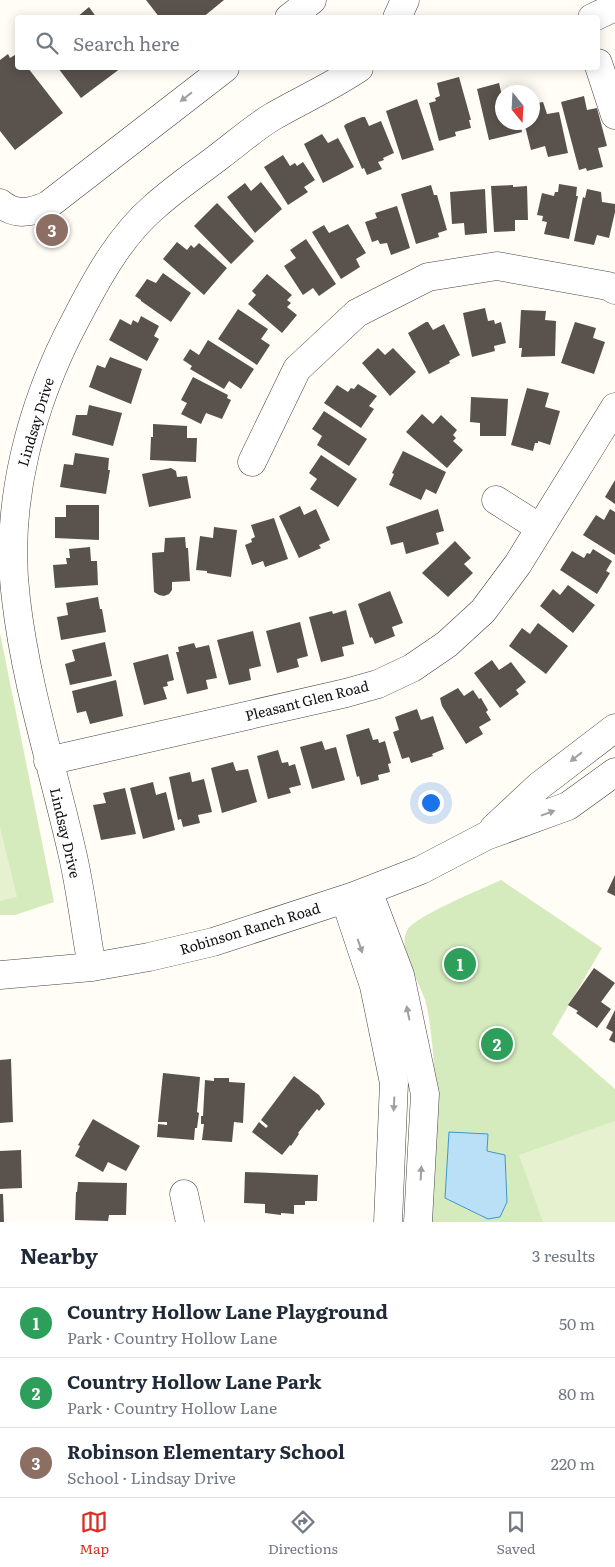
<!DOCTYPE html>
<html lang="en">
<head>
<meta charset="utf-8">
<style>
  :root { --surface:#fff; --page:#f6f6f7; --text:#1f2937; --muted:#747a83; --line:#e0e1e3; --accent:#d93025 }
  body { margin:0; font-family:Literata,serif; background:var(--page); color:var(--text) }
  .compass { position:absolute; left:495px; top:85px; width:45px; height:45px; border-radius:50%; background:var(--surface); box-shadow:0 2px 12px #0003; rotate:162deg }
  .you { position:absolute; left:430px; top:802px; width:18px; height:18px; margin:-12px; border:4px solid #fff; border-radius:50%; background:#1a73e8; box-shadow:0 0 0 8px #1a73e833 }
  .badge { display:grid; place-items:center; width:32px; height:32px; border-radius:50%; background:var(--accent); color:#fff; font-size:16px; font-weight:700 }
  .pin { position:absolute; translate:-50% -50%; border:2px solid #fff; box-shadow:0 1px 5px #0006 }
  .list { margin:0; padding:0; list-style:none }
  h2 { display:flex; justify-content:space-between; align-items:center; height:65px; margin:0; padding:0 20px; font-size:21px }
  h2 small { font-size:16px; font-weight:400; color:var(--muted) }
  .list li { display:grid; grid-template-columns:32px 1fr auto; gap:15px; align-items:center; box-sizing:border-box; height:70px; padding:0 20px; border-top:1px solid var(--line) }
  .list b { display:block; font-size:19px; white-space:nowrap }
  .list p { margin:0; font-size:16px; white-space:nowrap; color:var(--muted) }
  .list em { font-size:16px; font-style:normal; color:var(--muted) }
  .icon { flex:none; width:28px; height:28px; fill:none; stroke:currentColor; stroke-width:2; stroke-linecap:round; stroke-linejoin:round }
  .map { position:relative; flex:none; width:615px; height:1222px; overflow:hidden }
  .search { position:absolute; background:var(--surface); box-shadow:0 2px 12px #0003; left:15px; right:15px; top:15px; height:55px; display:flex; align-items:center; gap:12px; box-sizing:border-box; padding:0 18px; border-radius:5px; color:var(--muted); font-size:19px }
  .sheet { height:275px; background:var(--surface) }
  nav { display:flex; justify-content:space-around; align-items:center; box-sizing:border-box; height:70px; border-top:1px solid var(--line); background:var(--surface); font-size:14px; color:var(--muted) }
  nav a { display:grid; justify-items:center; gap:2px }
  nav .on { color:var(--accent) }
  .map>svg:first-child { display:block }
  .green { fill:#d5ebbd }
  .pitch { fill:#e6f2cf }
  .water { fill:#b9e0f7; stroke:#3f96cf }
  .building { fill:#5a524d }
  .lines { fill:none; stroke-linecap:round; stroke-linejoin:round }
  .minor-casing { stroke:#444; stroke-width:29 }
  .minor { stroke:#fff; stroke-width:28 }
  .oneway { fill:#a0a0a0 }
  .labels { text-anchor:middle; stroke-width:5; stroke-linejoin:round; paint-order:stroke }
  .street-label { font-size:14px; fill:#111; stroke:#fff }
</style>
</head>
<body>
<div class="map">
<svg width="615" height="1222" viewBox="0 0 615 1222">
  <rect width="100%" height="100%" fill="#fffdf5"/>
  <!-- green -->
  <path class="green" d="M0 633 54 902 15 915H0Z
    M501 880 602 948 552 1034 615 1089V1222H430C432 1165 437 1108 433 1052 431 1034 430 1017 425 1000 419 981 396 946 408 929 416 916 484 888 501 880Z"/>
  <!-- pitch -->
  <path class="pitch" d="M0 827 17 897 0 901Z
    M615 1121V1222H543L519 1155Z"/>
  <!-- water -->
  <path class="water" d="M449 1132 488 1134 487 1151 505 1155 507 1202 500 1217 488 1219 445 1198Z"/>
  <!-- building -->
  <path class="building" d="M146 0H224L202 18H160Z
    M89 7 97 18H76Z
    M18 53V68H28L63 113 15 150 0 131V60L8 54 10 58Z
    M58 68H121L81 98Z
    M459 77 471 120H469L471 128 455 132 456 136 439 141 429 103 436 101 435 98 440 96 437 83Z
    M499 83 502 96V122H520L522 132 489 140 477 89Z
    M584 96 587 110 597 108 607 146 598 148 603 167 587 171 586 168 579 170 561 102Z
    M417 99 434 150 402 160 386 111Z
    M543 102 547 114 559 112 568 153 548 157 545 146 531 150 524 122H532V104Z
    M362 117H365L369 126 381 121 394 153 383 158 384 160 378 162 382 169 367 175 364 168 362 169 344 126 346 124Z
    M322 134 328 143 338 138 354 167 323 183 304 144Z
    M283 155 290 166 295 163 297 166 303 162 315 180 304 187 308 192 288 205 264 167Z
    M261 182 282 209 255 233 227 197 245 183 251 191Z
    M559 184 577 187 576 196H578L569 239 544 234 547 222 542 221 543 216 537 215 542 193 554 196 555 192H558Z
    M431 185 434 195H437L447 230 438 233 439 237 416 244 401 194Z
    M513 185V187L527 186 528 220H515V231L494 232 491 186Z
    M485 189 487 233 465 235 464 223 452 224 450 192Z
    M587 189 601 192 602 202 615 204V212L609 238 597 235 594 245 574 241 583 197 585 198Z
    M217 203 254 241 231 264 194 226Z
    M397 206 410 248 391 255 387 243 380 244 378 240 372 242 365 222 377 218 375 213Z
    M348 224 366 253 356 259 360 267 341 279 312 232 324 225 329 233Z
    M306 239 336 284 319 296 313 288 303 295 284 266 296 258 290 250Z
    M177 242 187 250 191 245 194 248 199 243 227 268 204 295 163 259Z
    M163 273 191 293 171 322 141 301V300L135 296 147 279 156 283Z
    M267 274 292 295 287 300 291 303 287 307 297 315 282 333 248 304 256 295 252 291Z
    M485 308 488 321 494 320 495 324 501 322 506 343 494 346 495 351 472 357 463 313Z
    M238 309 268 329 261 339 270 345 257 365 218 339Z
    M521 310 546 311 545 320 556 321 555 356 521 357 522 348H519Z
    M141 316 159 326 154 336 159 339 147 361 109 340 120 319 131 325 133 320 138 323Z
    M426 322H428L433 330 444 324 460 355 449 361 450 363 429 374 408 333Z
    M575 322 596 328 593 338 605 342 594 374 561 363Z
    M208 340 254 369 241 389 229 381 224 389 190 369 192 366 183 360 190 349 199 355Z
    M378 348 385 355 393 348 416 372 390 396 362 363Z
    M110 357 142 369 131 404 89 387 97 365 105 368Z
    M193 377 228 395 227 398 231 400 222 419 206 413 201 424 181 414 187 403 181 400Z
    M358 384 377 396 369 406 374 409 361 428 324 403 337 385 348 392 351 388 354 389Z
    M527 388 549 393 545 407 560 411 550 445 538 441V443H535L533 451 511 445Z
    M471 397 508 399 506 436H480V423L470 422Z
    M89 405 122 413 113 446 72 435 76 415H87Z
    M324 411 367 439 349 466 317 445 322 436 312 429Z
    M422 414 433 424 441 415 457 430 453 435 456 438 453 441 463 450 447 468 406 432Z
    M153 424 187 426V438H197L196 462 150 460 151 437H153Z
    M403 451 446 472 436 494 426 489 421 500 389 485 394 474 392 473Z
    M75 453 109 458 108 470H110L106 494 60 487 64 464 73 465Z
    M321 455 357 479 338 507 310 489 317 479 309 473Z
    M171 468 176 471 177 477 187 476 191 498 149 507 142 474Z
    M615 480V504L605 497Z
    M66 505H99V540L55 538V517H66Z
    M300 506 304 515 316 509 330 540 319 545 321 548 299 558 279 516Z
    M438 509 444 531 436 533 439 544 406 554 403 542 391 545 386 527Z
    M610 509 615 512V555L583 535 596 515 604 520Z
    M274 518 288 559 265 567 263 561 252 565 245 545 252 542 251 539 255 537 251 525Z
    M214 527 237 530 231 577 207 573V571L196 570 200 536 213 538Z
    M185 537 186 548H188L190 581 172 582V590L169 594 164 596 159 595 154 592 152 553 164 552 165 538Z
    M455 541 471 558 464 564 473 573 448 597 422 573Z
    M90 547 91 561H97L98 585 55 588 53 565 67 564 66 558H70L69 549Z
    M593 549 612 561 606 571 610 573 597 594 560 570 572 551 584 558 587 553 590 554Z
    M568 585 595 605 573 633 540 606 553 589 560 595Z
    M390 591 403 623 392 627 395 636 375 644 372 637 370 638 358 604Z
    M98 597 100 609H102L106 632 61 640 57 617 68 615 66 603Z
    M346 610 354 644 342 647 344 656 321 662 309 617 332 611 333 614Z
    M300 622 308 656 297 659 299 667 277 673 266 631Z
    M538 623 568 646 546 674 509 646 522 628 530 634Z
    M253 631 261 666 249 669 251 680 229 685 217 640Z
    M105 642 112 676 70 685 65 664 75 661 72 650Z
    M194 643 196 648 209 645 217 678 206 680 208 689 187 694 176 652H179L178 647Z
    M168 654 174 680 167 682 168 686 163 687 167 699 144 705 133 663Z
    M492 660 499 670 511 662 526 682 516 690 519 694 500 708 474 673Z
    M116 680 123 716 90 724 86 711 77 713 72 691Z
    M458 688 464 696 473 690 479 699 481 698 488 710 486 712 491 720 479 727 483 734 466 744 442 706 440 698Z
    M417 709 421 720 433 716 444 749 432 754 433 756 411 763 409 757 402 759 393 732 399 730 395 717Z
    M369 728 373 740 378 739 379 743 385 741 391 763 388 764 390 772 378 775 379 780 361 785 359 776 357 777 346 735Z
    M322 741 325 750 336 747 345 780 312 789 300 747Z
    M278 750 282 763 288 762 289 766 295 764 301 785 289 788 291 793 268 799 257 756Z
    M233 762 236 771 248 769 257 802 222 813 211 768Z
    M190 772 192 782 204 779 212 812 198 815 200 823 183 827 181 819 178 820 169 777Z
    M153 782 156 795 166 792 175 830 143 839 130 788Z
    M125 788 136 834 101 840 93 805 106 803 103 793Z
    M615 875V896L607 892Z
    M594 968 615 983 601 1002 611 1009 597 1028 576 1013 578 1011 568 1005Z
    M615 1010V1043L609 1040 613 1032 606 1028Z
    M11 1059 13 1122 0 1123V1060Z
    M163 1073 200 1077 197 1112 199 1113 197 1128H195L194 1140 157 1137 158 1124 167 1125V1122H158Z
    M294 1076 319 1095 325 1104 319 1111 317 1109 298 1133 299 1134 291 1146 290 1145 282 1155 252 1132 259 1122 266 1128 268 1126 261 1120Z
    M214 1078H229V1082L245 1083 243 1123 234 1122 232 1142 202 1140 204 1124H201V1116H203L205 1080 214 1081Z
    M93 1119 140 1146 126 1171 108 1162 103 1172 75 1156 80 1146 78 1145Z
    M21 1150 22 1188 0 1189V1151Z
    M245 1172 318 1175 317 1201H305V1205H294V1214L281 1213V1215L265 1213V1204L244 1203Z
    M78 1182 127 1183 126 1215H109L108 1221 75 1220 76 1192H77Z
    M0 1194H3L4 1222H0Z"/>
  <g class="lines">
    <defs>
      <path id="minor" d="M289 18 312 0
        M397 18 405 0
        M592 18 615 7
        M598 63 615 115
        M0 203C15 216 31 213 48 205L225 68
        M252 462 297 369 357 313 428 277 497 266 608 286 615 290
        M496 500 540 528
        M48 761 346 693 378 684 412 668 447 644 483 611 518 564 615 407
        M494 828 539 786 615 728
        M368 891 400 975 425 1094 418 1222
        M345 899 374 986 394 1083 388 1222
        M92 967C85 929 81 890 72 852 53 768 26 686 16 599 4 504 31 403 76 319 96 280 120 236 154 207 175 188 199 172 221 155 237 143 254 128 272 117 301 100 331 87 359 68
        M0 975 92 967 149 957 213 942 354 896 421 870 486 836 568 806 615 772
        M184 1194 190 1222"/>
    </defs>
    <!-- minor casing -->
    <use href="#minor" class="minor-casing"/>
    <!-- minor -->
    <use href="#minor" class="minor"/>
  </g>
  <!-- one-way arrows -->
  <defs><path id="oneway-solid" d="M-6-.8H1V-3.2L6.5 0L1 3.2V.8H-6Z" transform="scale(1.25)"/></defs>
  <g class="oneway">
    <use href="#oneway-solid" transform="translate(186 97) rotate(142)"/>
    <use href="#oneway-solid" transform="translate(576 757) rotate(142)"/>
    <use href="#oneway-solid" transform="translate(548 813) rotate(-20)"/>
    <use href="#oneway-solid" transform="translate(360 946) rotate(71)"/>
    <use href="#oneway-solid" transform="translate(408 1013) rotate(-102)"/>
    <use href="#oneway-solid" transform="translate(394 1104) rotate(93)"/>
    <use href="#oneway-solid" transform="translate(421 1173) rotate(-87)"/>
  </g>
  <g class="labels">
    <!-- street labels -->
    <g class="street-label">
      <text transform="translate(36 422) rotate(-73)" y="5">Lindsay Drive</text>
      <text transform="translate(307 701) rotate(-14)" y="5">Pleasant Glen Road</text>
      <text transform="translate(65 833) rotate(77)" y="5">Lindsay Drive</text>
      <text transform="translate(250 929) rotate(-17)" y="5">Robinson Ranch Road</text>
    </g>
  </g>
</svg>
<svg class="compass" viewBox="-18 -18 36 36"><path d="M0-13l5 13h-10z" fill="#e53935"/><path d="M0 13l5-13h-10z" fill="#747a83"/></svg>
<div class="you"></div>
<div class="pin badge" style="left:460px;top:964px;background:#2e9e5b">1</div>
<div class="pin badge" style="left:497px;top:1044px;background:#2e9e5b">2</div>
<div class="pin badge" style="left:52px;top:230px;background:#8d6e63">3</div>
<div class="search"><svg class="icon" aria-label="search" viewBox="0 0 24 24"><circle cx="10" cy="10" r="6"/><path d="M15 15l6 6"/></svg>Search here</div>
</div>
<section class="sheet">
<h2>Nearby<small>3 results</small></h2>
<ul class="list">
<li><span class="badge" style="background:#2e9e5b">1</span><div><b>Country Hollow Lane Playground</b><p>Park · Country Hollow Lane</p></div><em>50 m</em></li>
<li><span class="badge" style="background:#2e9e5b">2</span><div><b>Country Hollow Lane Park</b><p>Park · Country Hollow Lane</p></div><em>80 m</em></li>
<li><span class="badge" style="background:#8d6e63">3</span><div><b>Robinson Elementary School</b><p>School · Lindsay Drive</p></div><em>220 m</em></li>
</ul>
</section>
<nav>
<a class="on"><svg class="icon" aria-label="map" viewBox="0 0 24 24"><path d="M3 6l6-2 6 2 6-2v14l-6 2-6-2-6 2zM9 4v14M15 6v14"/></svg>Map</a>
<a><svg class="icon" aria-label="directions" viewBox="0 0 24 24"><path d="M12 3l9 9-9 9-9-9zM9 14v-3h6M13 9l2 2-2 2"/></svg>Directions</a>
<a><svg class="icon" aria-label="saved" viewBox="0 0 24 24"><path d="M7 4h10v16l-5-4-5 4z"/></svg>Saved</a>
</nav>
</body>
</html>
